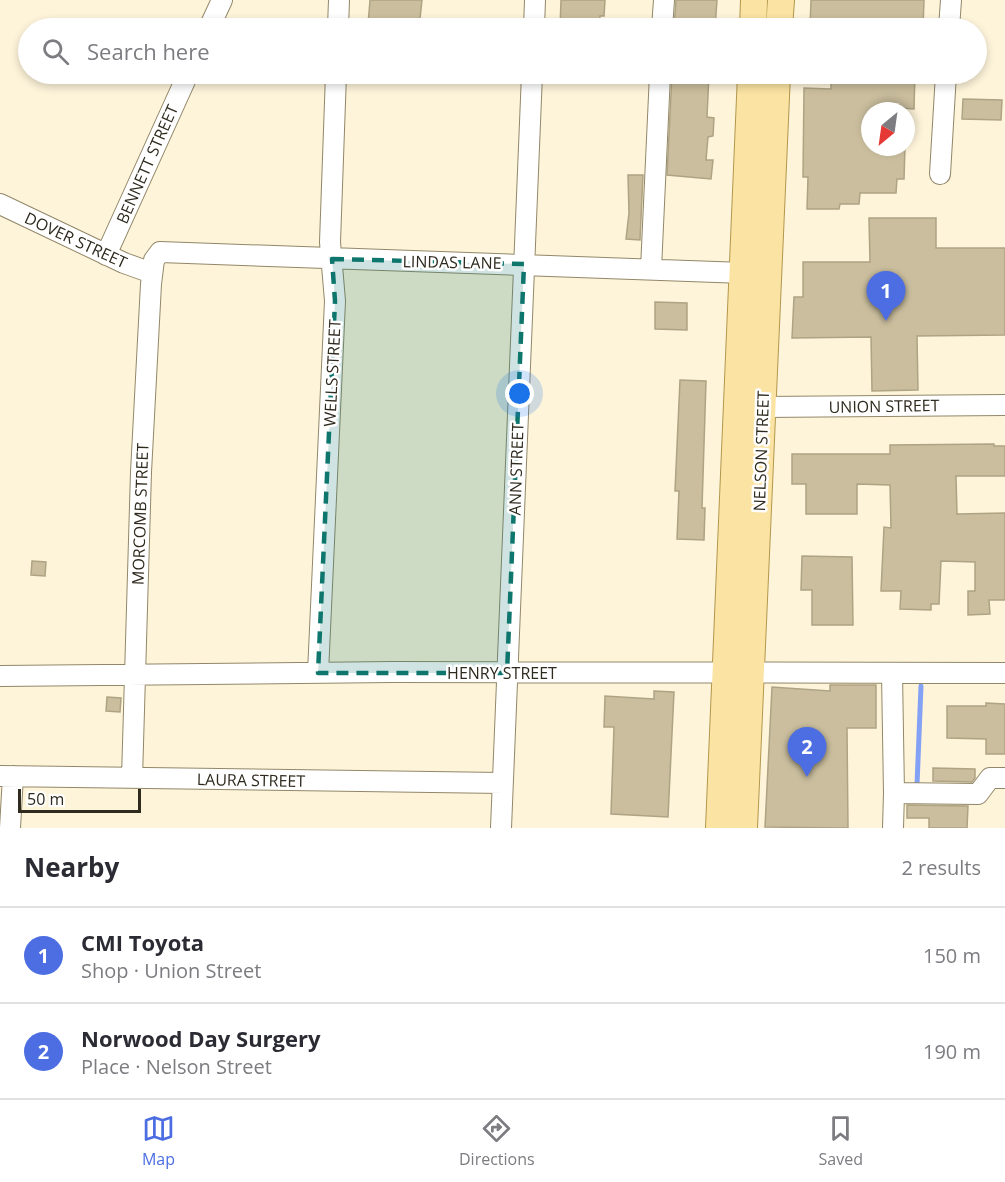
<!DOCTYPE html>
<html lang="en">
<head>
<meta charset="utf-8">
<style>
  :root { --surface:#fff; --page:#f7f7f7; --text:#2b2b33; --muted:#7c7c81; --line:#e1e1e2; --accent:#4c6ee2 }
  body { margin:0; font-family:"Open Sans",sans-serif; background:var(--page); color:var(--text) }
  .compass { position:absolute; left:861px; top:102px; width:54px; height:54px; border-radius:50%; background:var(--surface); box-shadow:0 3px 9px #0003; rotate:209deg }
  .scale { position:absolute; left:18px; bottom:15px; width:123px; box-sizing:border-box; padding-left:6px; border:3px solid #2f2a1e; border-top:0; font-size:16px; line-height:21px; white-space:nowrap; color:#2f2a1e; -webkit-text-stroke:4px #fff; paint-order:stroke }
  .you { position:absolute; left:520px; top:394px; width:21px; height:21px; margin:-15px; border:4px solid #fff; border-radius:50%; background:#1a73e8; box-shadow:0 0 0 9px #1a73e833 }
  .badge { display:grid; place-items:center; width:39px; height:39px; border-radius:50%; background:var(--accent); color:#fff; font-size:20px; font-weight:700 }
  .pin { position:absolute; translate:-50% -50px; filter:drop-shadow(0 2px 3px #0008) }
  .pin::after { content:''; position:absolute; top:32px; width:21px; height:18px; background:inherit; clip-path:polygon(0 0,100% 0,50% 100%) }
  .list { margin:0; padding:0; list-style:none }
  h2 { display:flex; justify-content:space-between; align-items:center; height:78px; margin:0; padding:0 24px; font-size:26px }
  h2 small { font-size:20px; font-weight:400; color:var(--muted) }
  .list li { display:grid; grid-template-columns:39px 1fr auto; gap:18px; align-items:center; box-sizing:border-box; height:96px; padding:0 24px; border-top:2px solid var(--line) }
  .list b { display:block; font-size:22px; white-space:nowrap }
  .list p { margin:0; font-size:20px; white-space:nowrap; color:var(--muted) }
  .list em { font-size:20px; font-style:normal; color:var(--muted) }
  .icon { flex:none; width:33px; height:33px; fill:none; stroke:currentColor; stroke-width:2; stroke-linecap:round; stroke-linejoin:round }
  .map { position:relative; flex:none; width:1005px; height:828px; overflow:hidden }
  .search { position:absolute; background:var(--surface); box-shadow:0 3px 9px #0003; left:18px; right:18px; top:18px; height:66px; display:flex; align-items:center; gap:15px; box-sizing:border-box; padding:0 21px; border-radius:33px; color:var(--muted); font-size:22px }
  .sheet { height:270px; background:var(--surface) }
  nav { display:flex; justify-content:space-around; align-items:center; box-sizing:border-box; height:84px; border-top:2px solid var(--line); background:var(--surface); font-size:16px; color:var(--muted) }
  nav a { display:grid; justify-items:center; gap:3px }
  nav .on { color:var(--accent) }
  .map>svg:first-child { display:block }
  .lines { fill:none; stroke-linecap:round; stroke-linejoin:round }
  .stream { stroke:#84a2f5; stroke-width:5 }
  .building { fill:#cabe9e; stroke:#aea383; stroke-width:1.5 }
  .minor-casing { stroke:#928768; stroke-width:22 }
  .major-casing { stroke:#b2974c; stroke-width:28 }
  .minor { stroke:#fff; stroke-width:20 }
  .major { stroke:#fbe3a3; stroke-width:26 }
  .marked { fill:#0f766e; fill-opacity:0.2; stroke:#0f766e; stroke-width:4.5; stroke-dasharray:12 8; stroke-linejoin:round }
  .labels { text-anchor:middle; stroke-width:5; stroke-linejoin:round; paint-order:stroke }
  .street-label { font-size:16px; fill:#2f2a1e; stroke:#fff }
</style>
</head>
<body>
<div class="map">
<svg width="1005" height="828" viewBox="0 0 1005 828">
  <rect width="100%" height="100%" fill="#fef4da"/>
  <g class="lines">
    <!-- stream -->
    <path class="stream" d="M917 785 921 686"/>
  </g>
  <!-- building -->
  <path class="building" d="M370 0H422L419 28 368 25Z
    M561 0H605L604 16H600L599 28H560Z
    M676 0H717L715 28H674Z
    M811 0H924L923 28H810Z
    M672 74H709L707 117 714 118 713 136 708 137 706 160H713L711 179 667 175Z
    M831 74H915L914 109 884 107V111H870V147H905L904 179H897L896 193H860L859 204H840L839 209H807L808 177H803L804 88 831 89Z
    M963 99 1002 100 1001 120 962 119Z
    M628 175H643L640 240 626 239 629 213Z
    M869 218H936V248H1005V335L917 336 918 390 872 391 871 337 792 338 794 297H803V262H870Z
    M655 302 687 303V330L655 329Z
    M680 380 706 381 702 508H705L704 540 677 539 679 491H675Z
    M994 444V446H1005V476H956L957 514 1005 513V600H989L990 614 968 615V591H975V562L941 561 939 604H931V610L900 609 901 591H881L884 527 891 528 890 485 857 484V514H806V484H792V454H890V445Z
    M802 556 852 557 853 625H812V590H801Z
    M32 561 46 562 45 576 31 575Z
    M830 685H876V728H847L848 828 765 827 772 687 830 691Z
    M654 691 674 692 668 817 611 814 614 727H604L605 696 654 699Z
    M107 697 121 698 120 712 106 711Z
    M986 703 1005 704V754H986V739L947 738V706H986Z
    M933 768 975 769V778L972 782 933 781Z
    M907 805 968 806 967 828H929V818H907Z"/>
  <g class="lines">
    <defs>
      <path id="minor" d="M209 28 222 0
        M338 28 339 0
        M534 28 535 0
        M662 28 664 0
        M949 28 951 0
        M940 174 946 74
        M0 204 124 263 152 273
        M106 255 188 74
        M651 269 660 74
        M763 407 1005 405
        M318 673 335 301 330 242 336 74
        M892 673 894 793
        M0 676 393 672 1005 673
        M0 776 502 783
        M132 778 141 472 151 284 154 260 160 252 744 273
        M10 828 13 776
        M501 828 532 74
        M893 828 894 793 978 794 990 778H1005"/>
      <path id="major" d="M753 28 754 0
        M779 28 781 0
        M719 828 751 74
        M744 828 777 74"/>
    </defs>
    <!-- minor casing -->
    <use href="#minor" class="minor-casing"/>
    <!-- major casing -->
    <use href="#major" class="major-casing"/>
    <!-- minor -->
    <use href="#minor" class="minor"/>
    <!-- major -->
    <use href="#major" class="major"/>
  </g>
  <!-- marked area -->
  <path class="marked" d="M332 259 524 264 507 673H318L335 301Z"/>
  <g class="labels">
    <!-- street labels -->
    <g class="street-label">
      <text transform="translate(147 164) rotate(-66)" y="6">BENNETT STREET</text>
      <text transform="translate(76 240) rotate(25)" y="6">DOVER STREET</text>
      <text transform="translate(452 262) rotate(1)" y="6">LINDAS LANE</text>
      <text transform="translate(332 373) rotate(-87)" y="6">WELLS STREET</text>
      <text transform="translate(884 406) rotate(-1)" y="6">UNION STREET</text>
      <text transform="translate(761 451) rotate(-88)" y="6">NELSON STREET</text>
      <text transform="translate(516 469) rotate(-88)" y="6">ANN STREET</text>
      <text transform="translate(140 514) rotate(-88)" y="6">MORCOMB STREET</text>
      <text x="502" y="679">HENRY STREET</text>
      <text transform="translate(251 780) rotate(1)" y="6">LAURA STREET</text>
    </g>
  </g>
</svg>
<svg class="compass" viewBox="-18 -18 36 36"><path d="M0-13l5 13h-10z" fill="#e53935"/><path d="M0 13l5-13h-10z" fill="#7c7c81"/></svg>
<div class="scale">50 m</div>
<div class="you"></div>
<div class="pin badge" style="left:886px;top:321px">1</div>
<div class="pin badge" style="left:807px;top:777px">2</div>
<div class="search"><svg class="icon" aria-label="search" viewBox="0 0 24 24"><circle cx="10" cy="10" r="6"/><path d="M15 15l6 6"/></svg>Search here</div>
</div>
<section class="sheet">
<h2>Nearby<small>2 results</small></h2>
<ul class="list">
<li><span class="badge">1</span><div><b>CMI Toyota</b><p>Shop · Union Street</p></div><em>150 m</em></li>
<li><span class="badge">2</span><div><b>Norwood Day Surgery</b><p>Place · Nelson Street</p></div><em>190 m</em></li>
</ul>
</section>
<nav>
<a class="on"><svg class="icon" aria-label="map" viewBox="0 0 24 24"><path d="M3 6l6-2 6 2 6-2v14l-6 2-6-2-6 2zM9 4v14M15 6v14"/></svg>Map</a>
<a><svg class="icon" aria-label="directions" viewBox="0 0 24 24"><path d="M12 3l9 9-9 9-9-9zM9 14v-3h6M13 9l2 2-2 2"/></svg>Directions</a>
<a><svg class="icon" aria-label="saved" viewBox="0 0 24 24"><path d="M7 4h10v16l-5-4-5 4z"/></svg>Saved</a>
</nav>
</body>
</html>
